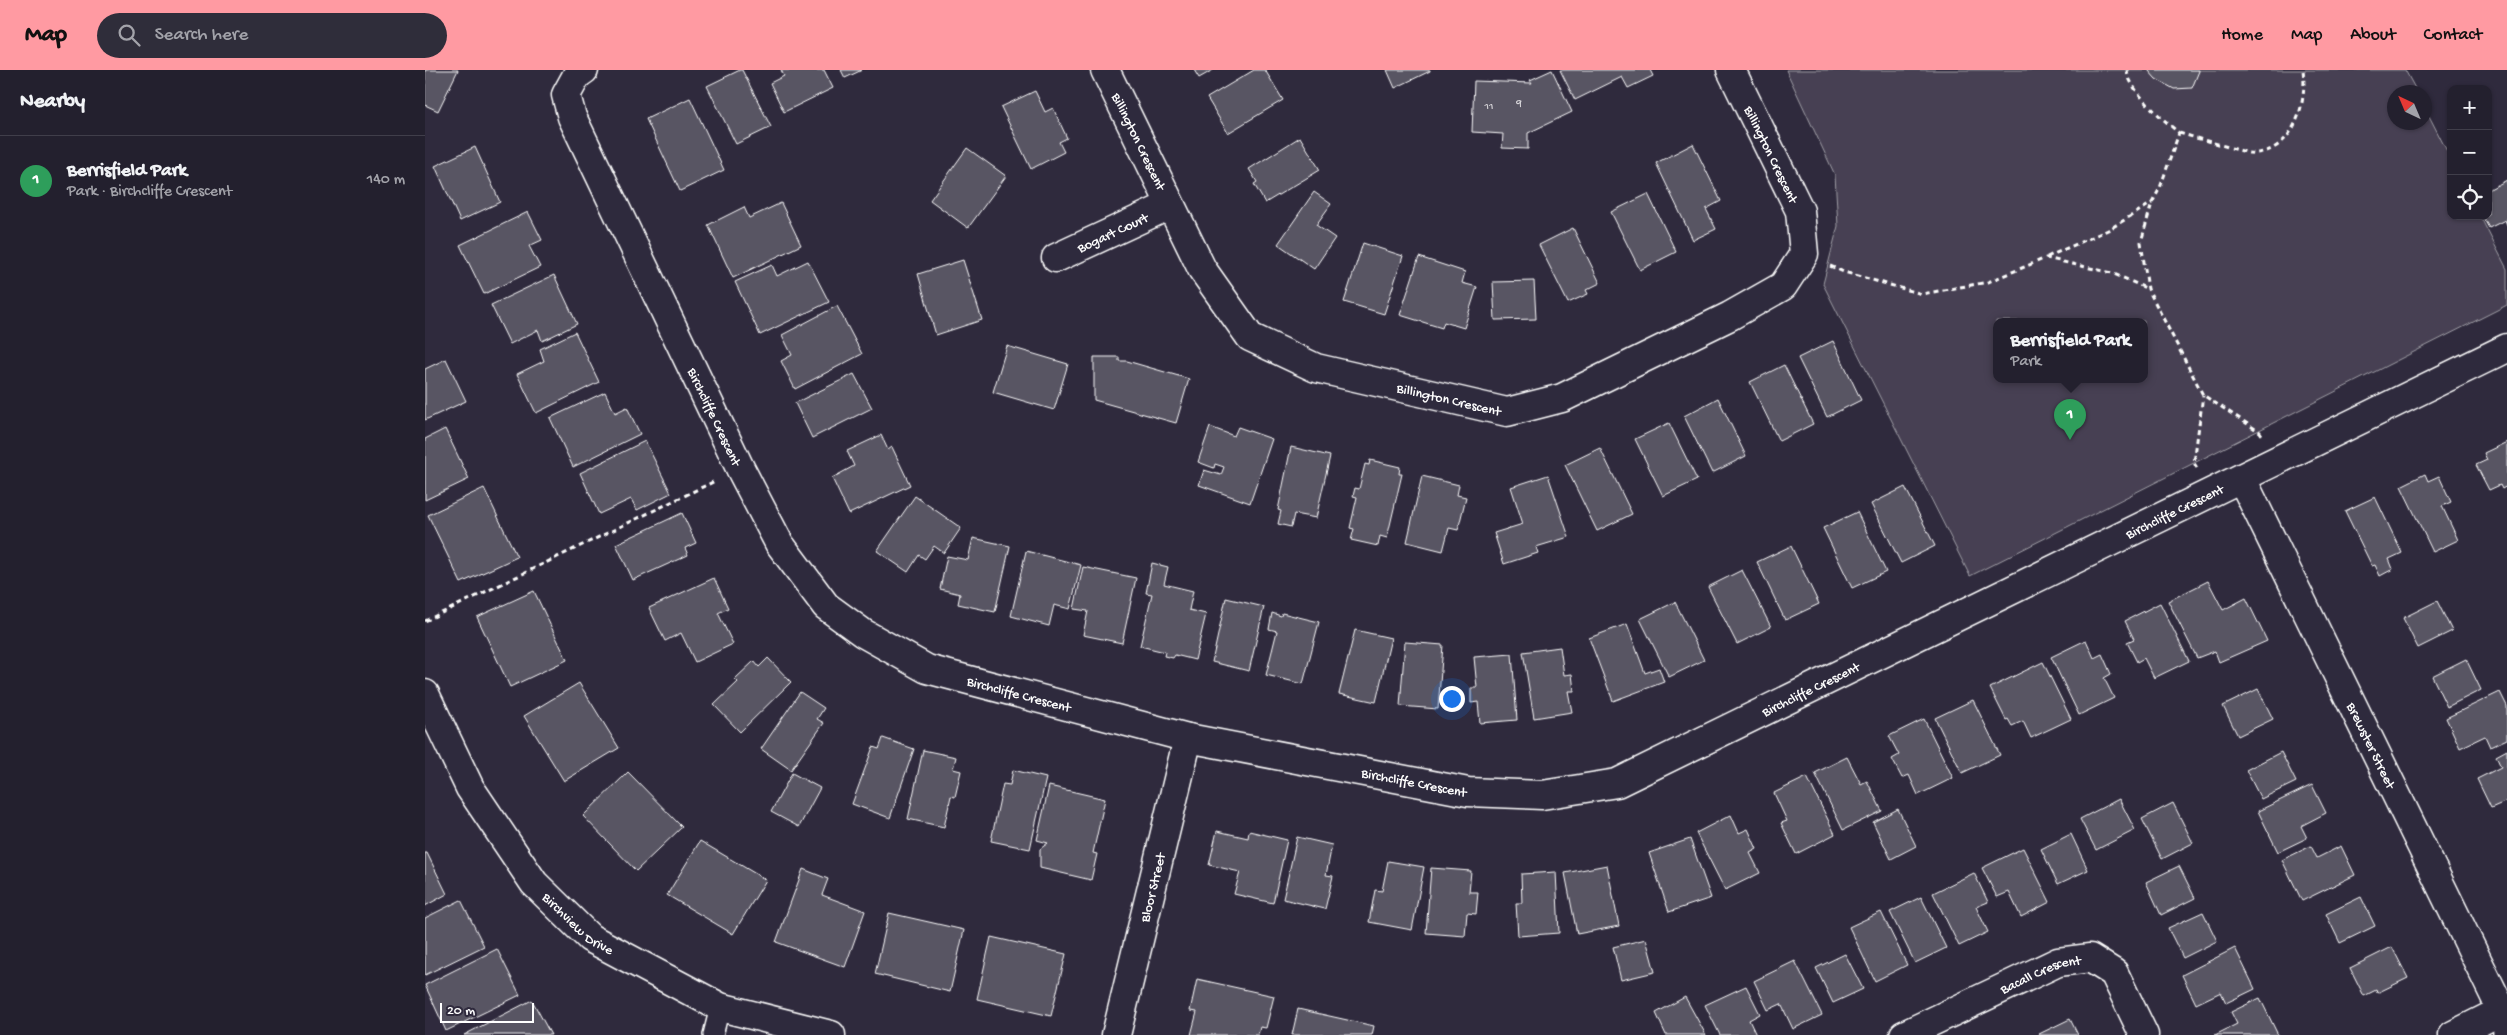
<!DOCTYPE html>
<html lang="en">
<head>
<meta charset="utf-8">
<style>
  :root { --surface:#23202e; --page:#2f2d3a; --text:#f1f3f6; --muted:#a3a3aa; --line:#403e4a; --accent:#ff9aa2 }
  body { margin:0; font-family:"Gochi Hand",sans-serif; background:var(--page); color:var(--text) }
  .controls { position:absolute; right:15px; top:15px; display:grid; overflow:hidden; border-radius:10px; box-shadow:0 1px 4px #0004 }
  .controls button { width:45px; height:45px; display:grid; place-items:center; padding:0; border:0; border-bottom:1px solid var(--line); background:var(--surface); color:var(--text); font:25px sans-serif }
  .compass { position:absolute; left:1962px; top:15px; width:45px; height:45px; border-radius:50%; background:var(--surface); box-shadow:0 1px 4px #0004; rotate:316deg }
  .scale { position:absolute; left:15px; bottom:12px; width:94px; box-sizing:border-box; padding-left:5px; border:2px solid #fff; border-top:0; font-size:14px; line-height:18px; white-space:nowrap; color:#fff; -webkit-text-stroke:4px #2f2a3d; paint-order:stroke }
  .you { position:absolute; left:1026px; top:628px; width:18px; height:18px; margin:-12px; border:4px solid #fff; border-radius:50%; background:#1a73e8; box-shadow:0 0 0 8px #1a73e833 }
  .badge { display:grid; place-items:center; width:32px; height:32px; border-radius:50%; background:var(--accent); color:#fff; font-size:16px; font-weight:700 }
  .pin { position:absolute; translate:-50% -41px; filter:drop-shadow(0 1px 2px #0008) }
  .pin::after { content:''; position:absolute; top:26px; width:18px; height:15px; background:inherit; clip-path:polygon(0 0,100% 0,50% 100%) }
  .popup { position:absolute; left:1568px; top:248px; width:155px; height:65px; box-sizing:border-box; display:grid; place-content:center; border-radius:10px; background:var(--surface); filter:drop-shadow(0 1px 4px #0005); font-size:16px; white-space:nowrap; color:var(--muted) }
  .popup b { font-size:19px; color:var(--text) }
  .popup::after { content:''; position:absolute; left:50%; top:100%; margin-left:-10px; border:10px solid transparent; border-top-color:var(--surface) }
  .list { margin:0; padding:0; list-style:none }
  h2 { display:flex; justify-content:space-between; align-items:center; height:65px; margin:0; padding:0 20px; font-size:21px }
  h2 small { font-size:16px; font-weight:400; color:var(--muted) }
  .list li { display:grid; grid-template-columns:32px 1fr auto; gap:15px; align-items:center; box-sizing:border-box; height:90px; padding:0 20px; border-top:1px solid var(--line) }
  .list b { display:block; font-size:19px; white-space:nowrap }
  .list p { margin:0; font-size:16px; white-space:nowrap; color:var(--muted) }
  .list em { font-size:16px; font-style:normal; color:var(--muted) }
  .icon { flex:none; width:28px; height:28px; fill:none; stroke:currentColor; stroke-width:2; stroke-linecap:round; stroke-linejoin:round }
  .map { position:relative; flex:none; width:2082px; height:965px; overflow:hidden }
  header { display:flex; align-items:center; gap:30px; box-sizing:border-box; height:70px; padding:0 25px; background:var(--accent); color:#111 }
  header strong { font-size:24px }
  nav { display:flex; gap:28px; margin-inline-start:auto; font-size:18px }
  .search { width:350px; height:45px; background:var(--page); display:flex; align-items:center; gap:12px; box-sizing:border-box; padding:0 18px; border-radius:28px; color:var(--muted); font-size:19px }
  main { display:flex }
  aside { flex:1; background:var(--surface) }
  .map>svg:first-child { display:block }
  .green { fill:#464152; stroke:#a2a0a8; fill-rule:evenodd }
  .building { fill:#595564; stroke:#fff }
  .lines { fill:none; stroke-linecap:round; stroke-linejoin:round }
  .lane-casing { stroke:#fff; stroke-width:22 }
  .street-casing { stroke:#fff; stroke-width:31 }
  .path { stroke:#fff; stroke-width:3; stroke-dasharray:5 4; stroke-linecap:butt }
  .lane { stroke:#2f2a3d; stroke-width:19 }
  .street { stroke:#2f2a3d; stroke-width:28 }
  .labels { text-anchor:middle; stroke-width:4; stroke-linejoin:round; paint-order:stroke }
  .number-label { font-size:11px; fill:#d6d4d8 }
  .street-label { font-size:14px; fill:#fff; stroke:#2f2a3d }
</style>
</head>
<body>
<header>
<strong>Map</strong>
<div class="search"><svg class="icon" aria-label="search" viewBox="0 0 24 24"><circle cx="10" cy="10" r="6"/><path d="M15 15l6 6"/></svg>Search here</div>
<nav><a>Home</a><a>Map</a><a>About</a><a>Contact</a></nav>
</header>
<main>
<aside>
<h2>Nearby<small></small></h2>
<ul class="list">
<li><span class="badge" style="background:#2e9e5b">1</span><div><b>Berrisfield Park</b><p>Park · Birchcliffe Crescent</p></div><em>140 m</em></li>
</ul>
</aside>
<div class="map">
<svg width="2082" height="965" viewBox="0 0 2082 965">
  <rect width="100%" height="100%" fill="#2f2a3d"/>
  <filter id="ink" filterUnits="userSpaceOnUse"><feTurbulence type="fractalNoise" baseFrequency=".02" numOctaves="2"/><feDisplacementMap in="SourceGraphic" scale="10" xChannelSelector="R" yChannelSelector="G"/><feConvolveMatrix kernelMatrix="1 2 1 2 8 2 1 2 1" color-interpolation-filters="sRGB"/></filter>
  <g filter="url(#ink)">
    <!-- green -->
    <path class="green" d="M1361 0H1980L1992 22H1970V52H2000V38L2026 89V146H2055L2082 199V235L1545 506 1398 214 1413 156 1410 105ZM1571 251H1719V309H1571Z"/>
    <!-- building -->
    <path class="building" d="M0 0H33L13 41 0 35Z
      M315 0H317L346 57 311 74 282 16Z
      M356 0H399L408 18 359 42 345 13 359 6Z
      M416 0H437L420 8Z
      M769 0H788L774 8Z
      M829 0H840L858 30 803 63 782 28Z
      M962 0H1005V1L970 18Z
      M1127 0 1147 42 1103 63V79L1077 78 1078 64 1047 62 1049 11 1107 13 1105 10Z
      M1135 0H1225L1228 6 1203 18 1197 7 1150 30Z
      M1723 0H1774V1L1767 18 1749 19 1731 9Z
      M610 21 620 42 628 38 642 68 634 72 639 82 606 99 576 37Z
      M265 28 299 100 255 121 221 49Z
      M875 67 895 100 840 133 829 114 832 112 824 99Z
      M1268 74 1296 131 1281 139 1291 159 1268 170 1231 93Z
      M50 77 75 132 35 151 10 96Z
      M542 78 581 106 543 158 505 130Z
      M2082 110V155L2080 150 2064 158 2057 146H2063V120Z
      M889 122 906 134 891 155 910 168 889 199 853 174Z
      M1223 124 1251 182 1215 200 1186 142Z
      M356 133 376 175 308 208 283 155 319 137 324 148Z
      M103 142 117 170 104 176 115 197 59 224 35 175Z
      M1148 158 1175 213 1161 220 1163 224 1143 233 1114 175Z
      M938 173 978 186 959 244 919 232Z
      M994 187 1040 202 1037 213 1052 217 1039 258 1019 252 1017 258 975 245Z
      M538 190 557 250 511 265 493 204Z
      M383 191 404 232 335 265 310 212 347 195 352 206Z
      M129 205 152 254 117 271 113 260 85 274 66 235Z
      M1109 211 1111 249 1070 250 1068 212Z
      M412 236 437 284 370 319 356 291 367 285 357 265Z
      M150 262 174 312 111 343 92 304 119 291 115 279Z
      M1408 271 1436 330 1402 347 1373 288Z
      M582 276 643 294 629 340 568 322Z
      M669 287H694V291H702L764 309 751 353 669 330Z
      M21 289 41 331 0 350V299Z
      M1359 295 1388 354 1354 371 1325 312Z
      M429 304 447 338 387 368 370 333Z
      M180 322 190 343 202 337 215 364 148 397 125 348Z
      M1293 328 1321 386 1287 403 1259 346Z
      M1244 353 1272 410 1238 426 1210 369Z
      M785 357 809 366 813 357 847 369 825 433 774 415 779 400 796 405 799 397 790 394 789 398 773 392Z
      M20 359 44 409 0 430V369Z
      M456 365 463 380 467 377 485 415 424 444 407 408 429 396 422 381Z
      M220 371 246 423 212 440 206 429 174 444 155 403Z
      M2082 372V416L2077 419 2075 415 2064 420 2051 395 2062 390 2059 383Z
      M866 377 905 386 891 448 869 444 866 457 853 454 856 441 853 440Z
      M1175 378 1207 444 1172 461 1140 395Z
      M945 390 975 397 974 404H977L962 468 955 466 953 476 926 470 929 459 925 458 932 427 928 426 930 418 934 419 940 394 944 395Z
      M2000 404 2003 411 2014 406 2026 432 2017 436 2033 470 2008 482 1976 416Z
      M1123 405 1144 467 1111 477 1113 483 1079 494 1069 463 1098 454 1086 417Z
      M997 406 1034 415 1032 425 1041 427 1033 460 1024 458 1018 481 982 472Z
      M1480 417 1510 476 1476 493 1446 434Z
      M59 418 92 487 36 513 3 445Z
      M490 426 536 458 519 483 509 476 500 489 494 485 483 502 452 481Z
      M1950 427 1977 483 1964 489 1968 499 1955 506 1950 495 1947 496 1920 441Z
      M1432 442 1461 502 1427 518 1398 458Z
      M257 443 271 473 260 478 263 485 208 510 191 474Z
      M548 468 585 476 570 542 533 534 535 524 515 519 522 486 543 490Z
      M1366 476 1394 534 1360 550 1332 492Z
      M601 481 656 495 645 539 629 535 624 556 586 546Z
      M727 493 743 497 739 514 768 521 764 540 781 544 770 590 750 585 748 588 739 586 740 582 715 576 727 524 721 523Z
      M658 497 711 508 697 573 658 565 663 541 649 539Z
      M1317 500 1346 557 1312 574 1283 517Z
      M289 508 303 538 293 543 308 574 270 592 256 563 240 571 224 538Z
      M1783 511 1798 540 1821 528 1842 571 1794 592 1790 581 1772 588 1743 531Z
      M109 521 142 590 85 617 52 547Z
      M801 528 839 537 824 601 787 592Z
      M2012 531 2027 561 1993 578 1978 548Z
      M1250 532 1279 590 1244 607 1215 549Z
      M1735 533 1764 591 1729 608 1719 588 1712 592 1702 572 1709 569 1700 551Z
      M847 543 856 546 857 543 894 552 878 614 841 605 852 561 844 559Z
      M1202 554 1220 603 1234 598 1239 612 1188 631 1164 568Z
      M930 560 966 568 951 632 914 624Z
      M1661 570 1669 588 1677 584 1686 604 1679 608 1689 628 1654 645 1626 587Z
      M980 572 1018 575 1013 639 975 636Z
      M1135 577 1139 605 1147 604 1149 621H1143L1147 642 1109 648 1098 582Z
      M1087 584 1092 650 1055 653 1053 632 1046 633V618H1052L1049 587Z
      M343 588 366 612 315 662 289 635 313 612 310 609 329 591 334 597Z
      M2041 589 2056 620 2022 637 2007 606Z
      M1618 592 1646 649 1606 668 1598 651 1587 656 1583 649 1581 650 1565 618Z
      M154 613 194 678 139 711 99 646Z
      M1833 619 1848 649 1813 666 1798 636Z
      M375 622 399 638 392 649 399 653 366 700 336 679Z
      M2075 622 2082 636V669L2065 677 2060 666 2035 678 2021 648Z
      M1548 630 1575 685 1537 703 1510 648Z
      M1499 649 1528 708 1493 725 1484 705 1477 708 1467 689 1474 685 1464 666Z
      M458 668 489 679 465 748 427 734 448 677 454 679Z
      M498 680 531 687 528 699 536 701 530 727 526 726 519 757 483 749Z
      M2082 680V731L2066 738 2052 709 2076 697 2071 686Z
      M1856 682 1871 712 1836 729 1821 700Z
      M1422 687 1436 714 1442 711 1457 741 1418 760 1390 703Z
      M588 700 621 708 605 779 566 771 578 714 585 715Z
      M203 702 257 757 211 801 158 746Z
      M367 703 395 718 374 757 346 742Z
      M1382 707 1410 764 1371 784 1356 753 1362 751 1349 723Z
      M1887 715 1901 743 1876 756 1882 768 1853 782 1833 741Z
      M624 716 680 729 668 783 672 784 666 810 615 798V779L623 773 612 770Z
      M1694 729 1710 760 1671 780 1655 749Z
      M1748 733 1768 773 1737 789 1717 749Z
      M1473 739 1491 776 1466 789 1448 752Z
      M1306 745 1314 763 1323 759 1332 779 1325 783 1335 803 1300 820 1271 763Z
      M792 761 823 768 824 761 862 770 848 833 809 824 815 802 784 795Z
      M1646 764 1663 800 1633 814 1616 779Z
      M872 767 907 775 901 805 908 806 900 839 858 829Z
      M1265 769 1286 828 1244 842 1224 783Z
      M275 771 341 810 308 864 242 825Z
      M1886 776 1892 788 1916 776 1930 805 1877 831 1857 790Z
      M1598 778 1625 832 1596 847 1584 822 1572 827 1557 798Z
      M0 783H2L22 824 0 836Z
      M963 791 999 797 987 860 944 852 950 820 957 821Z
      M1182 795 1194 856 1152 864 1140 803Z
      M1754 796 1770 828 1736 845 1721 812Z
      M1006 798 1046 801 1044 822H1053L1051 844 1042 843 1040 866 1001 863Z
      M378 799 403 809 397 825 440 841 420 897 351 872Z
      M1131 802 1134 863 1093 866 1091 833H1097L1096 804Z
      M1549 803 1563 832 1551 837 1563 862 1534 876 1508 823Z
      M1496 827 1521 878 1490 893 1465 842Z
      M1936 827 1950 856 1915 873 1901 844Z
      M36 830 59 876 0 905V848Z
      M1456 842 1482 895 1450 911 1424 857Z
      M1778 842 1792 871 1758 888 1743 858Z
      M464 843 539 860 525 922 450 904Z
      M566 867 641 884 626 946 552 929Z
      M1221 869 1230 902 1196 910 1188 877Z
      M1967 877 1983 908 1952 923 1951 920 1939 926 1925 898Z
      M1810 878 1830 919 1801 933 1796 922 1771 934 1757 905Z
      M72 879 95 925 21 961 0 915Z
      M1420 884 1438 919 1408 933 1391 898Z
      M1370 891 1397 945 1368 959 1356 934 1343 940 1329 911Z
      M772 909 849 926 841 958 835 957 833 965H766L772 942 765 941Z
      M1321 916 1335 944 1324 950 1331 965H1295L1280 935Z
      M1260 927 1281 965H1241L1231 943Z
      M1835 928 1853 965H1790L1812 954 1806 942Z
      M107 930 126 965H39Z
      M873 939 949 956 947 965H867Z
      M1645 949 1653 965H1614V964Z"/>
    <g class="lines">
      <defs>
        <path id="lane" d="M2077 941 2078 965
          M288 965 295 937"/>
        <g id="street">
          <path id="s1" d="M159 0 152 5 141 25 147 47 315 398 354 473 401 536 438 563 502 599 763 668 1043 722 1117 725 1192 713 2082 278"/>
          <path id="s2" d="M680 0 777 199 825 267 891 298 1082 342 1137 328 1305 246 1358 216 1379 184 1375 141 1306 0"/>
          <path id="s3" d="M631 188 745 135"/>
          <path id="s4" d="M1817 409 2077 941"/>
          <path id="s5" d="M0 624 45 718 109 813 165 868 295 937 406 965"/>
          <path id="s6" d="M691 965 763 668"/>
          <path id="s7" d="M1479 965 1633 892 1665 888 1689 903 1719 965"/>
          <path d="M2028 965 2082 938"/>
        </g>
      </defs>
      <!-- lane casing -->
      <use href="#lane" class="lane-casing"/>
      <!-- street casing -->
      <use href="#street" class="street-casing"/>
      <!-- path -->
      <path class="path" d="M1702 0C1704 21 1738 49 1754 63L1735 118 1727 133 1716 172 1723 219 1778 325 1835 362 1837 365
        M1754 63 1824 83C1867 86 1883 35 1878 0
        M1622 187 1683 160 1727 133
        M1405 196 1419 202 1497 224 1563 212 1621 188 1687 203 1723 219
        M1772 398 1769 393 1778 325
        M0 551 290 411"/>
      <!-- lane -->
      <use href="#lane" class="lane"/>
      <!-- street -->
      <use href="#street" class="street"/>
    </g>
  </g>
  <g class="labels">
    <!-- number labels -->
    <g class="number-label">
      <text x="1094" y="36">9</text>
      <text x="1064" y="39">11</text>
    </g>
    <!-- street labels -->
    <g class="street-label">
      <text dy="5" stroke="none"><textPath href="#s2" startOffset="79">Billington Crescent</textPath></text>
      <text transform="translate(1347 84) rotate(64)" y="5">Billington Crescent</text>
      <text dy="5" stroke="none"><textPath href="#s3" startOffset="62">Bogart Court</textPath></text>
      <text dy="5" stroke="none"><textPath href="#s2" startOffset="514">Billington Crescent</textPath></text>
      <text dy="5" stroke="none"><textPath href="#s1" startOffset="386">Birchcliffe Crescent</textPath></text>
      <text dy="5" stroke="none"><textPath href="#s1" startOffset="2051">Birchcliffe Crescent</textPath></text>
      <text dy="5" stroke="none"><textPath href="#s1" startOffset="1646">Birchcliffe Crescent</textPath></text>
      <text dy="5" stroke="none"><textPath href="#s1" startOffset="821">Birchcliffe Crescent</textPath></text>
      <text dy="5" stroke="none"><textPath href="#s4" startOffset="296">Brewster Street</textPath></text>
      <text dy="5" stroke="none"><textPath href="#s1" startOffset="1226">Birchcliffe Crescent</textPath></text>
      <text dy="5" stroke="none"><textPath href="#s6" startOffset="152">Bloor Street</textPath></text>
      <text dy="5" stroke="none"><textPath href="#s5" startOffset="279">Birchview Drive</textPath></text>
      <text dy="5" stroke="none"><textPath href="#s7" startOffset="150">Bacall Crescent</textPath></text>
    </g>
  </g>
</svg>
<div class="controls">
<button>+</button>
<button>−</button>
<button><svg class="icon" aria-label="locate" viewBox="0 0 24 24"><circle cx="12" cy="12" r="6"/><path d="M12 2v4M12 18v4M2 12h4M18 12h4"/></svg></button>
</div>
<svg class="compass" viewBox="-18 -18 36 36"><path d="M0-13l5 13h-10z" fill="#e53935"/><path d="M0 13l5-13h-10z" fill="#a3a3aa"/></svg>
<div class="scale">20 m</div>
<div class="you"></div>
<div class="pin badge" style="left:1645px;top:370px;background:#2e9e5b">1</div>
<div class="popup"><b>Berrisfield Park</b>Park</div>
</div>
</main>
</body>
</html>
